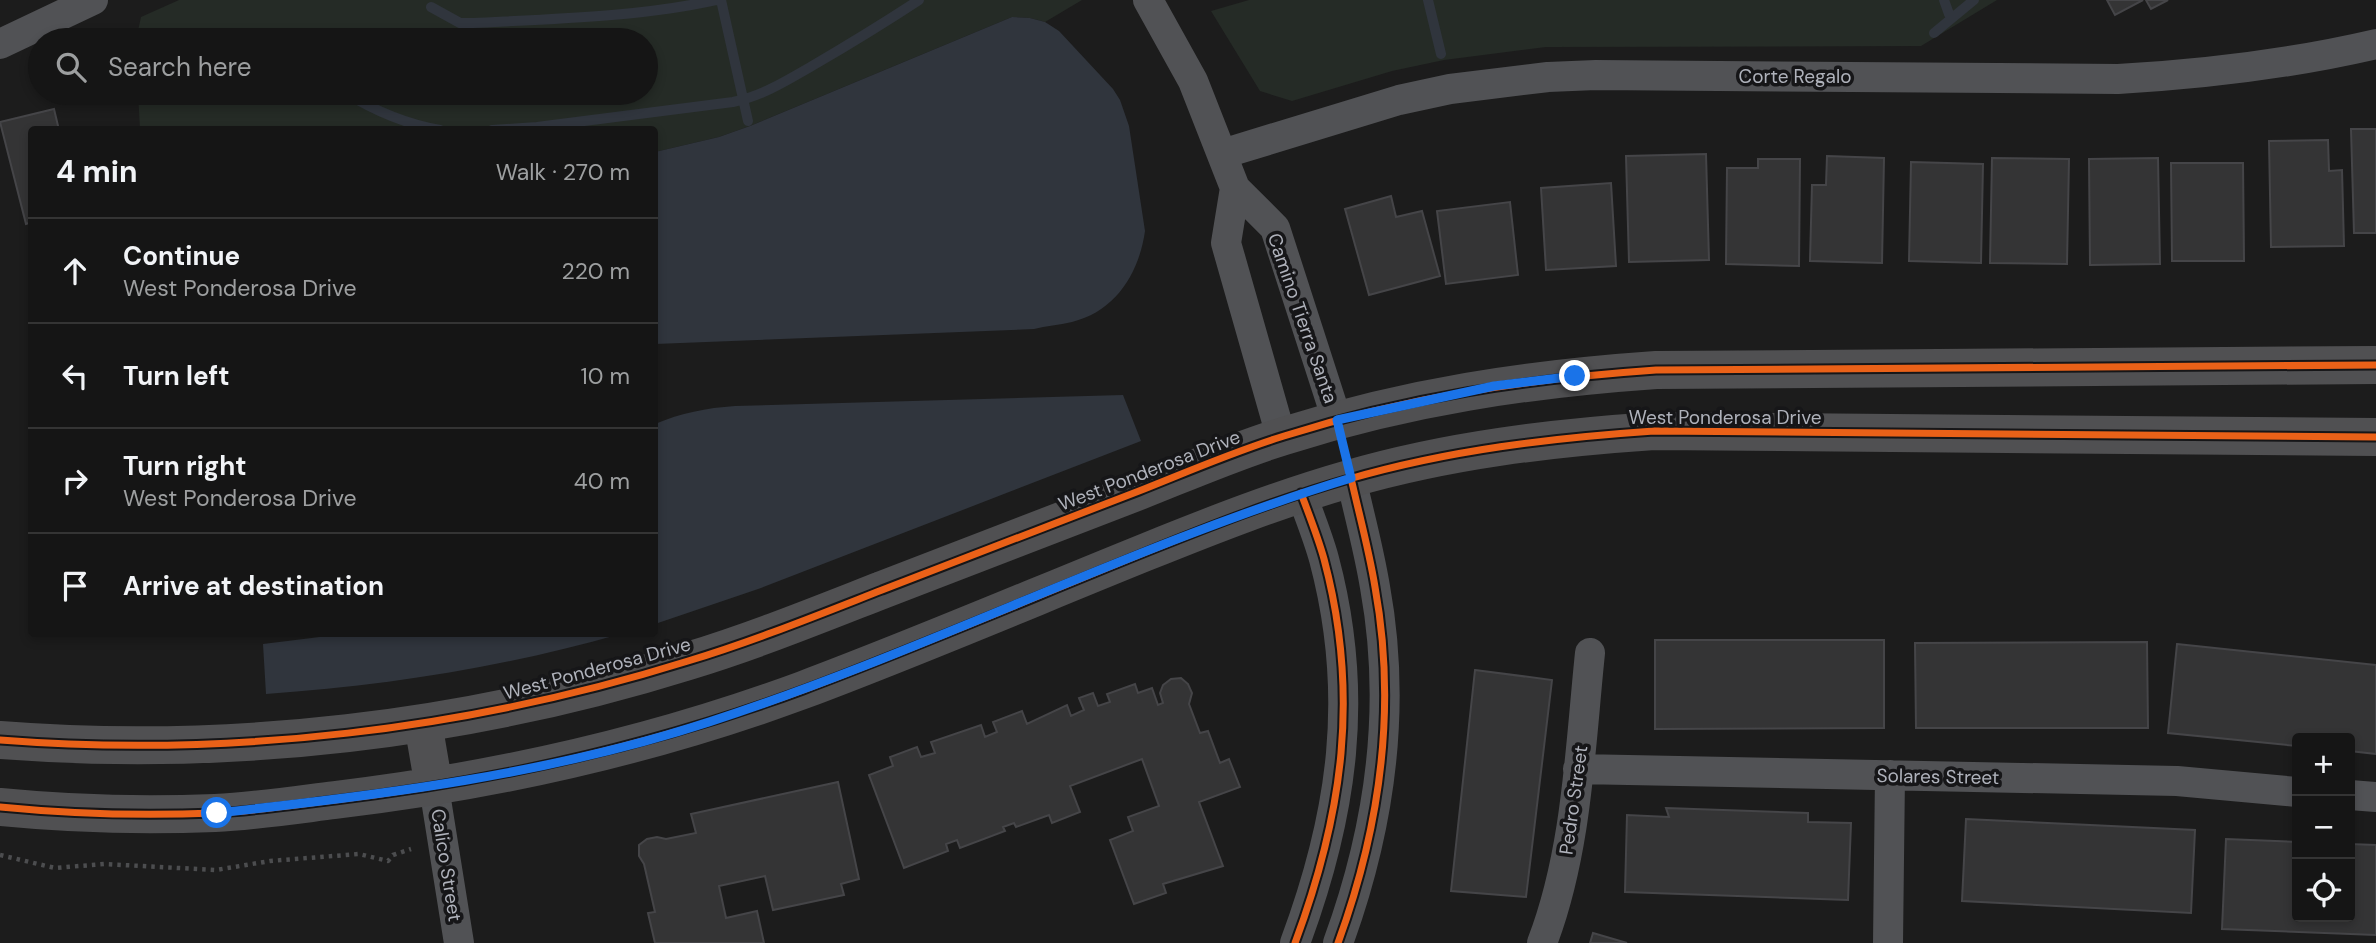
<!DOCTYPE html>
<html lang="en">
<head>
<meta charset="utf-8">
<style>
  :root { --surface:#151515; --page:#1e1e1e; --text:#f1f3f6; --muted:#9d9fa0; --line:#343434 }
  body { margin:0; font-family:"DM Sans",sans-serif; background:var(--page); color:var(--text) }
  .controls { position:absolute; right:21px; bottom:21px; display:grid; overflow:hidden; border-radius:7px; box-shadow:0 4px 10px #0003 }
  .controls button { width:63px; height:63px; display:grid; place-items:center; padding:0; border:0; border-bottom:2px solid var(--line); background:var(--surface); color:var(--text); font:35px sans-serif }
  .stop { position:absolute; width:21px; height:21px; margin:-16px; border:5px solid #1a73e8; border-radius:50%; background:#fff }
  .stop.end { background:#1a73e8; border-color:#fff; box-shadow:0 2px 7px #0008 }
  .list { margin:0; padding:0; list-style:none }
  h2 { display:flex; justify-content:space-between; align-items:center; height:91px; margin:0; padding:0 28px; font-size:30px }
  h2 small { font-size:23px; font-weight:400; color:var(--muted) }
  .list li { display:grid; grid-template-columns:46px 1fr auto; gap:21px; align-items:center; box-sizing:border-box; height:105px; padding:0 28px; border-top:2px solid var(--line) }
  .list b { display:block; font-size:26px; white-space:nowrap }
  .list p { margin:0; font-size:23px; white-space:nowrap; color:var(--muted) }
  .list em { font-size:23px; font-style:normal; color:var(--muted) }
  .icon { flex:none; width:38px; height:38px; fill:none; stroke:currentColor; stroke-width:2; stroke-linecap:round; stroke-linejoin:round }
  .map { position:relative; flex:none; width:2376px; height:943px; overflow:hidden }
  .search { position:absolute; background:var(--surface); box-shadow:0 4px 10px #0003; left:28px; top:28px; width:630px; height:77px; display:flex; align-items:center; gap:18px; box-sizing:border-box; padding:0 24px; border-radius:38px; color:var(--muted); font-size:26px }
  .panel { position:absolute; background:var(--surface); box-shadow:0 4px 10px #0003; left:28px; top:126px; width:630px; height:511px; border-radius:7px }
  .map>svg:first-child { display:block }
  .green { fill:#252b26 }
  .water { fill:#30353d }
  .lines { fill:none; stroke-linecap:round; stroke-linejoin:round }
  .stream { stroke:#30353d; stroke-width:10 }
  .building { fill:#343435; stroke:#454548; stroke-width:2 }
  .path { stroke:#4c4d4f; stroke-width:4.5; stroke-dasharray:3.5 5; stroke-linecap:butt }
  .street { stroke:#515255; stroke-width:30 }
  .secondary { stroke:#505052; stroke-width:38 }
  .cycleway-casing { stroke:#161618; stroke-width:11 }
  .cycleway { stroke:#ea6118; stroke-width:7 }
  .route { stroke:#1a73e8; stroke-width:9 }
  .labels { text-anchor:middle; stroke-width:7; stroke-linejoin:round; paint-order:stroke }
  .street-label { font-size:19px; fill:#afb2bb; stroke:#161618 }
</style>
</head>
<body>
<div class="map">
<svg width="2376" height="943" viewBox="0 0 2376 943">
  <rect width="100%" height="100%" fill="#1c1c1c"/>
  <!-- green -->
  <path class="green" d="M179 0H1082L1045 22 1030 18 1012 17 750 126 719 137 655 152 654 130 140 129 138 93H646V40H136L141 17Z
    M1249 0H1997L1921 46 1546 47 1444 60 1392 71 1292 101 1260 91 1211 11Z"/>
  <!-- water -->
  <path class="water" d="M1012 17 1030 18 1045 22 1059 31 1113 89 1120 100 1129 126 1145 231C1139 273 1116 311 1072 322 1059 325 1046 326 1034 329L655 344V152L719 137 750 126Z
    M1123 395 1141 441 761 588 655 624V424C681 413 706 408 735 406Z
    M344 634H620C505 667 385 686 266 694L263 644Z"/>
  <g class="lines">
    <!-- stream -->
    <path class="stream" d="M721 0 748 121
      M1428 0 1441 54
      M1944 0 1949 14
      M431 7 460 23H473C552 19 639 17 716 0
      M1934 33 1974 0
      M346 93C375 111 406 124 440 130
      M492 130 537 127 733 102C762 96 786 81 812 66 848 45 884 23 919 0"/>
  </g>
  <!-- building -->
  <path class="building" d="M2107 0H2143L2115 15Z
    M2146 0H2168L2151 9Z
    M54 109 59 130H32V222L26 224 0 122Z
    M2351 129H2376V233H2354Z
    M2328 140 2329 171 2342 170 2344 246 2271 247 2269 141Z
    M1706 154 1709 260 1629 262 1626 156Z
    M1827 156 1884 158 1882 263 1810 261 1812 185H1826Z
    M1992 158 2069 159 2067 264 1990 263Z
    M2158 158 2160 264 2090 265 2089 159Z
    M1758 159H1800L1799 266 1726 264 1727 168H1758Z
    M1911 162 1983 164 1981 263 1909 261Z
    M2171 163H2243L2244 261H2172Z
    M1611 183 1616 266 1546 270 1541 188Z
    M1391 196 1396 217 1422 211 1440 276 1369 295 1345 209Z
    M1510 202 1518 275 1446 284 1437 211Z
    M1655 640H1884V728L1655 729Z
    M2147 642 2148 728H1916L1915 643Z
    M2177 644 2376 665V754L2350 751V738H2297V746L2168 733Z
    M1475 670 1552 680 1526 897 1451 891Z
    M1181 678 1188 684 1192 693 1189 704 1200 733 1208 731 1220 763 1229 759 1240 787 1199 802 1223 866 1163 884 1166 893 1134 904 1110 840 1133 831 1128 817 1159 806 1142 759 1070 786 1080 812 1052 823 1049 815 1016 827 1014 823 1003 827 1005 831 960 848 957 840 946 844 948 851 904 868 869 775 893 766 890 757 917 747 921 757 935 753 931 742 981 725 985 737 997 732 993 722 1022 711 1027 724 1067 705 1071 716 1084 710 1079 698 1093 693 1098 706 1110 702 1107 694 1135 684 1138 693 1152 688 1158 705 1163 703 1160 693 1163 685 1171 679Z
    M838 782 859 879 841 884 844 895 773 910 765 876 719 886 726 918 757 911 764 943H655L648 913 655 912 644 864 639 856V845L647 839 657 837 666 839 696 833 691 814Z
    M1666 808 1808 813V822L1851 823 1848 900 1625 892 1627 815 1669 817Z
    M1966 819 2195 830 2191 913 1962 901Z
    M2226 839 2297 842V917H2350V844L2376 845V935L2222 929Z
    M1593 933 1627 943H1590Z"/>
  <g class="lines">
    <!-- path -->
    <path class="path" d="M0 855 55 868 104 864 216 870 270 861 359 854 388 861 393 855 411 849"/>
    <!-- street -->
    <path class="street" d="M1148 0 1193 81 1235 188 1275 228 1337 420
      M0 44 93 0
      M1222 154 1399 100 1450 89 1548 77 1596 75 2118 79C2206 74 2290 64 2376 44
      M1235 188 1226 243 1281 436
      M1578 769 2177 781 2297 792
      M434 787 459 943
      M2350 795 2376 797
      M1295 943C1343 814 1360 694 1324 559 1318 537 1309 515 1301 493
      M1338 943C1380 828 1397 708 1375 587 1369 550 1359 514 1351 478
      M1542 943C1577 852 1580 749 1590 653
      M1888 943 1890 775"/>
    <!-- secondary -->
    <path class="secondary" d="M423 723 434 787
      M0 740C231 758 467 730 688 661 754 641 818 615 882 590 968 557 1054 524 1139 491 1187 472 1235 451 1284 436 1407 397 1527 379 1656 370L2376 365
      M0 807C71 814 143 816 215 813 255 811 295 805 335 800 495 781 651 746 803 690 918 647 1032 598 1146 552 1213 525 1279 499 1349 479 1449 450 1551 438 1654 431L2376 437"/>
    <defs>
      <path id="cycleway" d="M0 740C231 758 467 730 688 661 754 641 818 615 882 590 968 557 1054 524 1139 491 1187 472 1235 451 1284 436 1407 397 1527 379 1656 370L2376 365
        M0 807C71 814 143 816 215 813 255 811 295 805 335 800 495 781 651 746 803 690 918 647 1032 598 1146 552 1213 525 1279 499 1349 479 1449 450 1551 438 1654 431L2376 437
        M1295 943C1343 814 1360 694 1324 559 1318 537 1309 515 1301 493
        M1338 943C1380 828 1397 708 1375 587 1369 550 1359 514 1351 478"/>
    </defs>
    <!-- cycleway casing -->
    <use href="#cycleway" class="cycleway-casing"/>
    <!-- cycleway -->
    <use href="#cycleway" class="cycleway"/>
  </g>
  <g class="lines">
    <!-- route -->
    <path class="route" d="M217 813C383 795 550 774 709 722 927 651 1132 545 1351 478L1337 420 1494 386 1575 376"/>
  </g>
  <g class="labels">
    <!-- street labels -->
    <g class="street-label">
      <text x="1795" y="83">Corte Regalo</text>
      <text transform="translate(1303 318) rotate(71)" y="7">Camino Tierra Santa</text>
      <text x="1725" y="424">West Ponderosa Drive</text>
      <text transform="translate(1149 470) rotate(-21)" y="7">West Ponderosa Drive</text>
      <text transform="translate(597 668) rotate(-15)" y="7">West Ponderosa Drive</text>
      <text transform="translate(1938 776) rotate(1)" y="7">Solares Street</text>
      <text transform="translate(1573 800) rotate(-82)" y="7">Pedro Street</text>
      <text transform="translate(447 865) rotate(81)" y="7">Calico Street</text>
    </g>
  </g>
</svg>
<div class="controls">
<button>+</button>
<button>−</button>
<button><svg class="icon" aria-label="locate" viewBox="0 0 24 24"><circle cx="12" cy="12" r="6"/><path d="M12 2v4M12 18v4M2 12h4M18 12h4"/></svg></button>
</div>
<div class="stop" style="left:217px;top:813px"></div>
<div class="stop end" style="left:1575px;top:376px"></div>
<div class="search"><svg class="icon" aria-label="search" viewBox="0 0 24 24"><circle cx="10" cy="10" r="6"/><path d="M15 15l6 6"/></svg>Search here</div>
<section class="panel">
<h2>4 min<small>Walk · 270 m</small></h2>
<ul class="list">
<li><svg class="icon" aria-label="ahead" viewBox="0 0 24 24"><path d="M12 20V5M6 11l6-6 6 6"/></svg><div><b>Continue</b><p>West Ponderosa Drive</p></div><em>220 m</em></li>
<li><svg class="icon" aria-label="left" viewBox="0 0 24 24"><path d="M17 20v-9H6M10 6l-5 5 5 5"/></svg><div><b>Turn left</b></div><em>10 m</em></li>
<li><svg class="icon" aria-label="right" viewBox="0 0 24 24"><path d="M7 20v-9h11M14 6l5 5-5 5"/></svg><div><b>Turn right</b><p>West Ponderosa Drive</p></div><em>40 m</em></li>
<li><svg class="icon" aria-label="arrive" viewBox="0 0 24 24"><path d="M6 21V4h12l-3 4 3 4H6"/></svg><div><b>Arrive at destination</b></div></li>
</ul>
</section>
</div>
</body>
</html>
